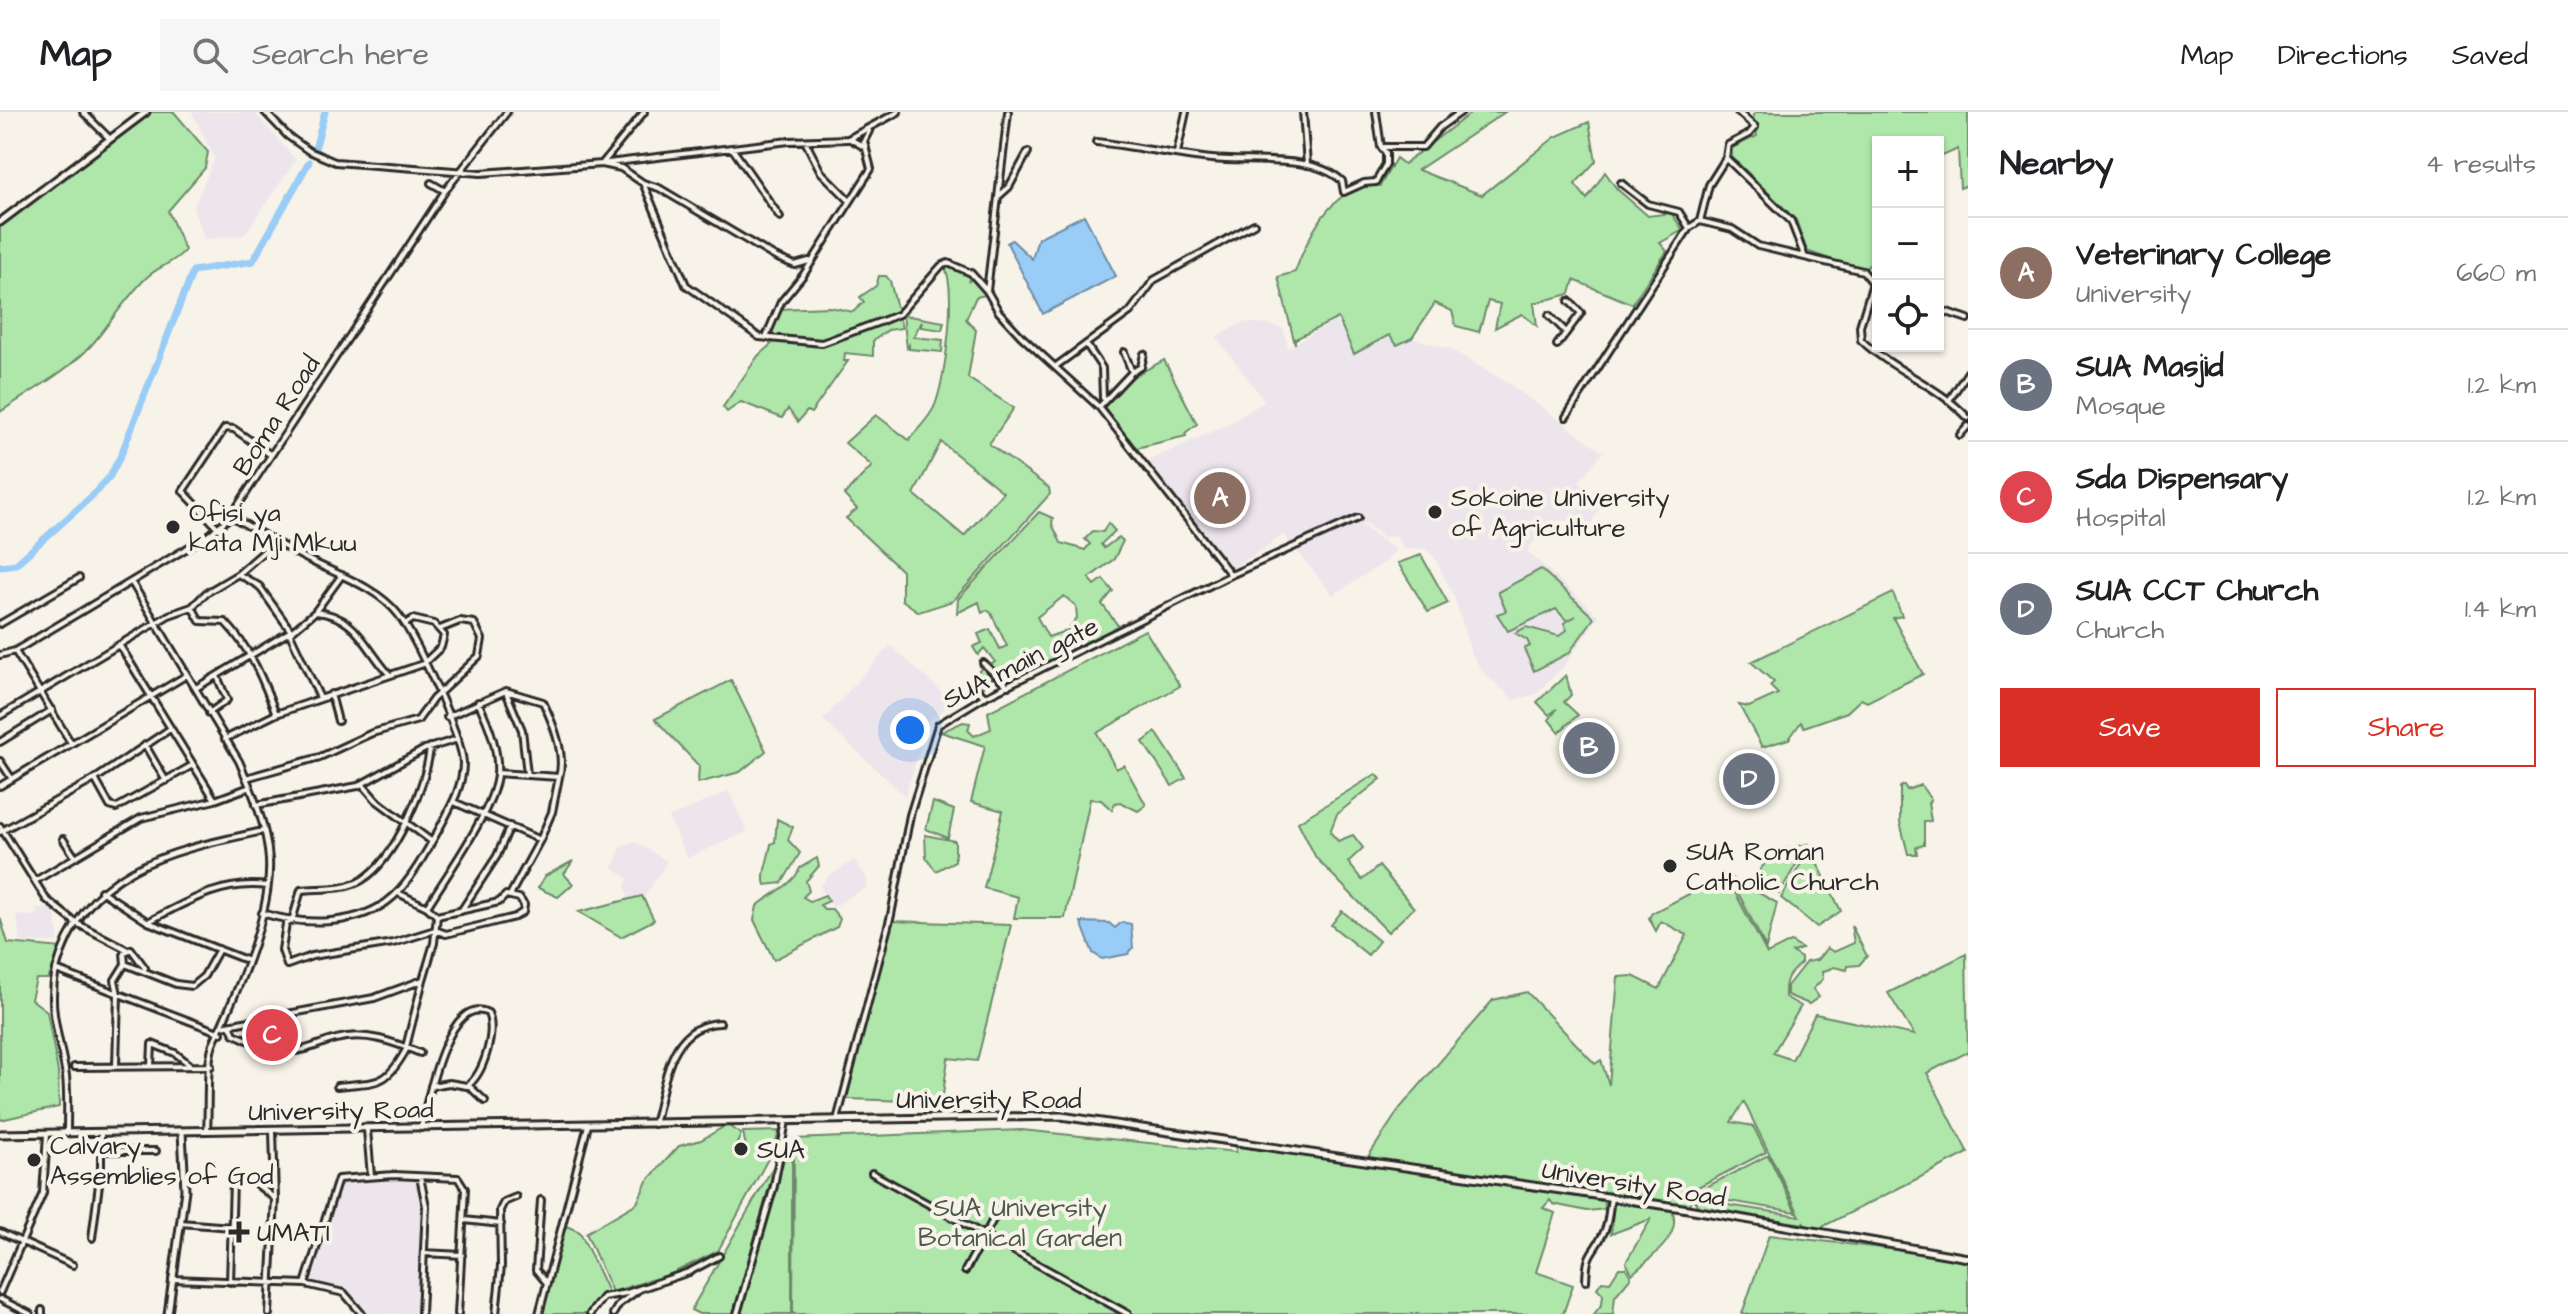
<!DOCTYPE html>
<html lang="en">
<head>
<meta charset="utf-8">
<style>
  :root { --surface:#fff; --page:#f6f6f6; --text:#202124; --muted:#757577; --line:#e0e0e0; --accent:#d93025 }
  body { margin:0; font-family:"Architects Daughter",sans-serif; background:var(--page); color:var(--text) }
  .controls { position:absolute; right:24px; top:24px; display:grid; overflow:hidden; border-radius:0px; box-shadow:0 2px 6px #0004 }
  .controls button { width:72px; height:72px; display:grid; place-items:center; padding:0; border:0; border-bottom:2px solid var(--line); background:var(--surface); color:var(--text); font:40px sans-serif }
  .you { position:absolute; left:910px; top:618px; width:28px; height:28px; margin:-20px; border:6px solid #fff; border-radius:50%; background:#1a73e8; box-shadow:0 0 0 12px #1a73e833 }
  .badge { display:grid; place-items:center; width:52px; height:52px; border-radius:50%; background:var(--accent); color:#fff; font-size:26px; font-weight:700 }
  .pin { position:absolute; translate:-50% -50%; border:4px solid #fff; box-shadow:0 2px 8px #0006 }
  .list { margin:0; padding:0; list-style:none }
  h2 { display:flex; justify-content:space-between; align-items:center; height:104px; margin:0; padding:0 32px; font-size:34px }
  h2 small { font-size:26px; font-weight:400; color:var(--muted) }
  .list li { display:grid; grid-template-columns:52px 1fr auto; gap:24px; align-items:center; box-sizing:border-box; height:112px; padding:0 32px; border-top:2px solid var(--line) }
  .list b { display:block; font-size:30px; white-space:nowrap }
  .list p { margin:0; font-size:26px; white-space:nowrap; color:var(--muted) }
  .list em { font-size:26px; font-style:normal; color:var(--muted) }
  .actions { display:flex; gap:16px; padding:24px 32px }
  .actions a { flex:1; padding:18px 0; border:2px solid var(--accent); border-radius:0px; text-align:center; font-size:28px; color:var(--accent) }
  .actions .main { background:var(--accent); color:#fff }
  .icon { flex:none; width:44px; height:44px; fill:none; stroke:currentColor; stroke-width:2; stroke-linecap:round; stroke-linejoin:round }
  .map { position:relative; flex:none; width:1968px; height:1202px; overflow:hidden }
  header { display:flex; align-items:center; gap:48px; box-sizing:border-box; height:112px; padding:0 40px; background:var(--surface); border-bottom:2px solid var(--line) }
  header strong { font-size:38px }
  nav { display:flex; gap:44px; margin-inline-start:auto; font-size:28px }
  .search { width:560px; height:72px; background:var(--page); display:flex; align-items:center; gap:20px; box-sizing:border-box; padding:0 28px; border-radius:0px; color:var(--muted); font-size:30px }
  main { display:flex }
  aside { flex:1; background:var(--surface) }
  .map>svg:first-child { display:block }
  .built { fill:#ece5ec }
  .green { fill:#afe7ab; stroke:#6d896b; stroke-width:2; fill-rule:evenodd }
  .water { fill:#99ccf6; stroke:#6d8ca5; stroke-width:2 }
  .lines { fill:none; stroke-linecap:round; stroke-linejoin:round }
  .river { stroke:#99ccf6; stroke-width:7 }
  .minor-casing { stroke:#2b2b2b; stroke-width:10 }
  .tertiary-casing { stroke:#2b2b2b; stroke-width:11 }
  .secondary-casing { stroke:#2b2b2b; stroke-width:11 }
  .minor { stroke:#f7f3e8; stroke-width:4 }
  .tertiary { stroke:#f7f3e8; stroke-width:5 }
  .secondary { stroke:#f7f3e8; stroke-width:5 }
  .poi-dot { fill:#2b2b2b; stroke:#f7f3e8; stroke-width:3 }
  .labels { text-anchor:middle; stroke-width:8; stroke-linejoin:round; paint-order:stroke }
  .street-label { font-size:26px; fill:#2b2b2b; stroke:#f7f3e8 }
  .poi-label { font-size:26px; fill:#2b2b2b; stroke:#f7f3e8; text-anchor:start }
  .park-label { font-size:26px; fill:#4c5a4b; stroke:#f7f3e8 }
</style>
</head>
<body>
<header>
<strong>Map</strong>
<div class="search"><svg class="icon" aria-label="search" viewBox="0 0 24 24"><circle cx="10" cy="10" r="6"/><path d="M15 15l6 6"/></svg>Search here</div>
<nav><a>Map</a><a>Directions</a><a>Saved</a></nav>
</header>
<main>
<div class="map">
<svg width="1968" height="1202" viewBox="0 0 1968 1202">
  <rect width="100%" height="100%" fill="#f7f3e8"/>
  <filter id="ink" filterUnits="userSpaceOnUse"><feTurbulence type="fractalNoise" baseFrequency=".0125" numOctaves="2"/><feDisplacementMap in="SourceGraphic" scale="16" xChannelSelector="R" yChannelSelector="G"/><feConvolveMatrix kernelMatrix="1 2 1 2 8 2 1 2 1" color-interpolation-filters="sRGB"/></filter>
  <g filter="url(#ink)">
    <!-- built -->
    <path class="built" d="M192 0H254L296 48 244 123 204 127 193 96 215 46Z
      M1335 208 1354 241 1390 223 1397 233 1412 226 1450 237 1511 273 1603 340 1579 370 1602 392 1591 412 1579 408 1549 409 1527 439 1599 504 1563 555 1536 582 1514 588 1483 560 1471 541 1455 487 1435 446 1426 437 1403 436 1396 423 1383 426 1366 411 1361 413 1396 438 1385 450 1333 483 1284 423 1231 458 1147 349 1227 313 1265 289 1216 225 1244 210 1272 213 1283 217 1288 236Z
      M890 533 953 590 929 609 905 684 823 608Z
      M729 679 747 720 687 746 669 706Z
      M634 729 667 749 646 783 629 788 625 774 628 767 613 756 621 735Z
      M854 748 867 766V775L833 795 820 775 829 764Z
      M36 796 54 797 59 830H21L16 803 37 804Z
      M340 1067 417 1069 424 1107 418 1202H366L352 1184 310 1169Z"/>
    <!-- green -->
    <path class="green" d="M151 0H174L208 40 205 56 168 99 185 138C175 151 158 154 146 166 126 186 112 208 95 229 71 258 31 279 0 300V112Z
      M1472 0H1505L1418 58 1482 83 1555 25 1589 10 1596 49 1575 72 1587 87 1605 60 1617 77 1648 104 1671 101 1683 118 1660 131 1667 139 1632 192 1574 168 1570 182 1534 191 1537 214 1522 202 1495 216 1500 192 1488 189 1479 220 1456 214 1452 199 1435 191 1412 226 1397 233 1389 223 1354 242 1338 206 1295 227V232L1278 165 1295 160C1308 124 1334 69 1380 74L1396 46 1404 52Z
      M1758 0H1968V73L1960 76 1958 37 1938 46V30H1878V144L1863 159 1807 139 1796 108 1732 45V36L1757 24 1753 3Z
      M948 151 971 161 968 170 974 164 987 179 986 183 976 185 966 207 976 218 968 266 1014 296 989 332 1049 376 1050 382 953 489 919 500 902 488V459L846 406 857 397 844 383 872 354 845 331 876 303 909 328C918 316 930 306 935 293 946 265 957 178 944 153ZM941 330 1003 380 964 424 914 382Z
      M879 164H886L890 169 902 216 888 218 873 229V244L845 241 844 249H848L811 301 807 299 798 310 788 297 782 306 741 290 727 300 723 295 758 244 776 228 766 225 778 197 830 195 853 200 864 190 860 185 876 174Z
      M903 203 944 210 942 218 921 215 922 209 913 225 943 228 942 240 909 237V233L907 236Z
      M1164 248 1197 312 1185 321 1186 324 1132 337 1102 295 1125 269Z
      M1039 400 1053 406 1052 412 1061 431 1085 438 1090 432 1085 427 1093 419 1103 420 1108 411 1115 419 1101 432 1104 436 1119 425 1123 429 1114 447 1089 466 1095 473 1103 467 1113 479 1102 492 1122 519 1085 537 1070 514 1077 506 1076 494 1064 484 1037 505 1048 525 1068 518 1079 536 1008 571 996 562 983 576 973 566 984 553 987 555 995 550 984 536 978 543 973 535 982 531 978 522 990 517 1000 537 1007 534 991 501 987 498 982 501 979 490 957 501 958 487Z
      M1421 443 1448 491 1428 500 1398 451Z
      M1541 457 1594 506 1569 541 1534 559 1524 537 1530 534 1527 528 1515 521 1526 515 1559 524 1567 518 1564 511 1576 504 1567 509 1556 497 1508 519 1497 502 1506 499 1498 480Z
      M1893 481 1902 504 1893 506 1923 562 1867 590 1861 587 1847 600 1804 615 1801 610 1789 627 1762 635 1739 593 1749 595 1778 582 1770 574 1774 570 1751 550Z
      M1145 518 1180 574 1097 621 1116 657 1124 653 1146 693 1138 699 1120 690 1115 691 1112 698 1101 688 1090 687 1065 806H1014L1018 785 984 776 1003 699 971 690 985 634 941 620 963 610 970 611 968 618 974 624 991 617 988 600Z
      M1566 563 1571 583 1564 590 1578 603 1559 620 1549 608 1557 597 1549 603 1537 590Z
      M731 568 766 639 740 660 698 671 699 654 655 607Z
      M1156 620 1186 666 1172 674 1143 630Z
      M1376 662 1381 667 1337 702 1330 720 1338 729 1353 723 1363 736 1348 750 1362 768 1379 754 1414 796 1388 820 1316 746 1298 710Z
      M1904 673 1907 678 1921 673 1931 688 1928 691 1931 709 1924 710V733L1916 735 1917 742H1908L1900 710V675Z
      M933 690 954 698 948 726 926 717Z
      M777 707 793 715 788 728 800 741 782 771 765 773C761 763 769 746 771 732L775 730Z
      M925 723 955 729V749L936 759 926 745Z
      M1808 732 1779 782 1755 763 1776 739Z
      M1810 736 1841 799 1817 815 1781 786Z
      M817 746 819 754 806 769 809 779 803 785 810 789 825 783 829 789 820 793 824 797H832L840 807 837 815 774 848 754 808 757 794C768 784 794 773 800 756Z
      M573 749 564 762 573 772 558 785 538 776 545 764Z
      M1726 763 1767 842 1791 830 1802 837 1792 840 1801 846V851C1788 862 1784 867 1785 885L1801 894 1773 941 1792 948 1815 902 1914 923 1888 881 1966 842 1968 940 1927 961 1968 1041 1818 1117 1807 1116 1803 1109 1804 1112 1699 1096 1694 1088 1800 1104 1744 990 1731 1010 1753 1014 1766 1040 1694 1077 1693 1082 1768 1043 1796 1100 1693 1083 1688 1095 1553 1077V1081L1604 1089 1605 1097 1587 1099 1553 1092 1550 1088 1543 1096 1555 1101 1536 1160 1573 1173 1563 1202H793L794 1027 1022 1018 1236 1040 1237 1030 1397 1053 1368 1045 1400 996 1493 888 1527 880 1595 952 1601 948 1609 973 1618 865 1633 864 1659 877 1687 823 1661 809 1656 819 1649 806 1652 801Z
      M1730 765 1777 791 1766 836Z
      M642 784 654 808 621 825 579 800Z
      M1342 799 1379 829 1368 843 1331 813Z
      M0 805 8 831 63 836 48 867H36L31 887 47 899 58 960 59 995 0 1008Z
      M891 809 1011 813 977 949 948 946 942 990 847 987Z
      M1851 813 1867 844 1859 853 1848 854 1847 858 1834 855 1822 860 1823 867 1813 877 1819 885 1809 892 1787 883V874L1806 850 1817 848 1827 836 1834 840 1854 831Z
      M727 1013 741 1022 733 1041 747 1040 743 1020 779 1019 775 1034 718 1139 673 1161 612 1180 586 1121 637 1091 647 1069 679 1034 701 1028Z
      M792 1031V1202H741L786 1040Z
      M776 1050 733 1202H699L691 1198Z
      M1614 1090 1672 1098C1683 1125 1650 1146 1632 1162L1626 1150 1651 1107 1611 1122Z
      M564 1113 580 1120 609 1182 597 1186 590 1202H541Z
      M1769 1123 1968 1146V1202H1742Z
      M1619 1156H1626L1631 1165 1615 1184 1613 1202H1594L1602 1192 1603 1182 1597 1176 1602 1169 1610 1170Z"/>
    <!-- water -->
    <path class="water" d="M1084 103 1116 164 1043 202 1007 131 1012 128 1032 147 1038 126Z
      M1081 810 1109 811 1115 816 1122 810 1131 812 1133 836 1128 842 1102 847 1093 841Z"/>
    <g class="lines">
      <!-- river -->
      <path class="river" d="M315 37 325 0
        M0 454 16 452 92 384 110 364 121 343 193 159 253 149 309 50"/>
      <defs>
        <path id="minor" d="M83 0 110 27
          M265 0 288 24 309 39 335 50 481 61 602 52 621 56 643 71 686 173 759 225 822 231 882 209 899 202 941 154 948 151 971 161 987 179
          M1008 0 987 179 999 200 1021 224 1099 295 1231 463
          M1303 0 1307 53
          M1738 0 1755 15 1749 22 1728 33 1726 46 1791 109 1804 143
          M850 27 866 36
          M805 29 821 60 850 89
          M1096 30C1135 34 1173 43 1212 47 1250 51 1314 42 1342 69L1344 80
          M1384 35H1423L1440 15 1461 0
          M732 36 780 105
          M1177 41 1186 0
          M608 51 789 29 848 27 898 0
          M602 52 644 0
          M431 71 445 79
          M643 71 659 76 775 145 795 153 809 149
          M1621 71 1648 92 1679 100 1689 116
          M1344 80 1364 71 1376 70 1386 52V41L1381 35 1376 0
          M999 84 1009 75 1028 40
          M1700 109 1709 73 1726 46
          M1938 197 1968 207
          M1549 203 1566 220
          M766 225 781 190 804 162 871 57 864 29 869 19
          M1086 232 1102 256 1103 286
          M1557 233 1581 201 1569 189
          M1056 254 1130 200 1154 168 1254 112
          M1132 260 1141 255 1144 242
          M1950 287 1968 260
          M1099 295 1132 260 1124 240
          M1566 305 1689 116 1700 109 1732 117 1758 134 1863 159 1873 171 1860 214 1861 228C1893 259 1938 273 1968 306
          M1960 323 1968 314
          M231 404C255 418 280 433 305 446 335 462 376 474 398 502 415 524 462 625 463 651 463 676 449 698 438 719 426 740 412 767 394 784 360 815 303 814 262 801
          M219 417 183 379 225 316 234 317 271 343
          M238 462 275 430
          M132 471 239 649C252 679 267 714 269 748 272 801 237 881 215 927 205 947 209 995 207 1018
          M192 495 200 509 225 510C251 537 263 568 276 602
          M315 500C357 503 365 536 389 562
          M0 512 79 466
          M291 520 315 500 342 463
          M290 522 320 586
          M120 534 215 688
          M15 539 71 631
          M0 543 15 539 209 423 231 404 445 79 507 0
          M983 551 1008 574
          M196 576 291 519
          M963 576 969 570 985 585
          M506 580 522 618 527 662
          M331 582 338 609
          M209 601 227 588 217 564
          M0 604 169 503 192 495 206 481 238 462 259 474 291 519
          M447 605 506 579 543 590C553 611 566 642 559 665
          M225 627 276 602 423 552 441 535 444 523 434 512 413 507 405 512
          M0 630 52 598
          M145 633 166 669
          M430 635C427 673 395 748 362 768 344 779 320 776 301 778L292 809 286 812 282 838 287 853 312 844 393 831 435 818 446 822 515 805 523 800 524 793 519 786 506 783 499 790 437 804
          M0 649 12 667
          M497 661 559 665 552 700 540 728
          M246 666 320 645 372 621 418 608 433 587 479 544 482 527 474 511 460 509 440 517
          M95 667 110 694 116 696 191 654
          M363 673 376 688 431 729
          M0 674 187 563
          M454 690 540 728 510 783
          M256 693 358 674 425 637 458 627
          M0 714 46 787 76 811 126 837
          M0 720 95 667 170 617
          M63 727 75 745
          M35 769 141 706 215 688 250 675
          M101 779 148 810 246 848
          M398 781 427 795 437 804
          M427 795C446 764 495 696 497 662 499 637 489 612 478 590
          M461 799 497 744 510 714
          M148 810C186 790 222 768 267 774
          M125 852 124 841 131 837 145 856
          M56 858C47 897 60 926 66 964 68 982 67 1002 67 1021
          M230 913 234 922C251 929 270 939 288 939 306 940 319 931 336 927 365 919 394 930 420 941
          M222 914 374 886 423 868 434 831 437 804
          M221 921 56 858C84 755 171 739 263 719
          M406 935 423 868
          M116 954 118 882 115 868 125 852 176 872 192 874 204 864 219 837
          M151 954 152 932 175 941 189 952
          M74 955 211 954
          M337 974C376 969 385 977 407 936
          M469 974 485 989
          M837 1008 891 803 910 703 938 613 982 586 1231 463 1358 406
          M654 1012C666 972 667 913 720 911
          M421 1016C427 991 448 880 488 901 496 920 484 962 467 974L449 971 431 974
          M367 1018 371 1064
          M102 1039H156
          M872 1061 1128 1202
          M420 1065 426 1094 421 1202
          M541 1088 536 1158 546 1170
          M464 1108 501 1112
          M180 1111 232 1115
          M0 1120 73 1153
          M92 1126 101 1057V1023
          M424 1141 462 1143
          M965 1159 1001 1093
          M172 1167 305 1172 344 1181 362 1202
          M1586 1169C1587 1136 1593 1144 1604 1120 1609 1111 1609 1096 1611 1086
          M230 1170 233 1070 238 1066 250 1067 274 1086
          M305 1172 338 1067 394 1063 458 1066 465 1077 458 1202
          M0 1180 43 1081 47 1023
          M0 1187 30 1202
          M42 1202V1198
          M269 1202 275 1087 273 1019
          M496 1202 501 1154 500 1098 504 1090 516 1085
          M539 1202 588 1013
          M590 1202 603 1185 627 1181 689 1160 719 1144
          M613 1202 619 1192 637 1179
          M737 1202 774 1074 786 1009"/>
        <path id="tertiary" d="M0 110 146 0
          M168 1202 185 1078 182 1020"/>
        <path id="secondary" d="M0 1022 1061 1004 1682 1096 1968 1146"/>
      </defs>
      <!-- minor casing -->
      <use href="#minor" class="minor-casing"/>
      <!-- tertiary casing -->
      <use href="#tertiary" class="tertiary-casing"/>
      <!-- secondary casing -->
      <use href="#secondary" class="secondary-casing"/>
      <!-- minor -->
      <use href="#minor" class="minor"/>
      <!-- tertiary -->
      <use href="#tertiary" class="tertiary"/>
      <!-- secondary -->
      <use href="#secondary" class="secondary"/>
    </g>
  </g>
  <!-- markers -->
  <g class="poi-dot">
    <circle cx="1435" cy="400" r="8"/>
    <circle cx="173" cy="415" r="8"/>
    <circle cx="1670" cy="754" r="8"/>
    <circle cx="741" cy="1037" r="8"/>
    <circle cx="34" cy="1048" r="8"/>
    <path d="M235 1108h8v8h8v8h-8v8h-8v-8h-8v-8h8z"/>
  </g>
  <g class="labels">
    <!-- street labels -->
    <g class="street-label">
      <text transform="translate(276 303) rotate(-57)" y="9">Boma Road</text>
      <text transform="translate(1020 550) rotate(-27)" y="9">SUA main gate</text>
      <text x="989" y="996">University Road</text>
      <text transform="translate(341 998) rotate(-1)" y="9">University Road</text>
      <text transform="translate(1634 1071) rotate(9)" y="9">University Road</text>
    </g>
    <!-- poi labels -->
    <g class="poi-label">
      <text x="1451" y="394">Sokoine University<tspan x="1451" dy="30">of Agriculture</tspan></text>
      <text x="189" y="409">Ofisi ya<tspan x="189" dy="30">kata Mji Mkuu</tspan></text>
      <text x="1686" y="748">SUA Roman<tspan x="1686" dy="30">Catholic Church</tspan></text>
      <text x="50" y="1042">Calvary<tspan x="50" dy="30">Assemblies of God</tspan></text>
      <text x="757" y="1046">SUA</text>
      <text x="257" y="1129">UMATI</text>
    </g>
    <!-- park labels -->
    <g class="park-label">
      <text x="1020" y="1104">SUA University<tspan x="1020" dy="30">Botanical Garden</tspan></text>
    </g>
  </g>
</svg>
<div class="controls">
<button>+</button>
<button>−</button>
<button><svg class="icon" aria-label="locate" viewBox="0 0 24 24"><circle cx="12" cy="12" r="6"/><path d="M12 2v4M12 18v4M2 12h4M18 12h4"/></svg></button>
</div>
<div class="you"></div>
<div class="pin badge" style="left:1220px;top:386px;background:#8d6e63">A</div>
<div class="pin badge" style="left:1589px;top:636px;background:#6b7280">B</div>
<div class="pin badge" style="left:272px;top:923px;background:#e0444e">C</div>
<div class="pin badge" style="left:1749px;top:667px;background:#6b7280">D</div>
</div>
<aside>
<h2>Nearby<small>4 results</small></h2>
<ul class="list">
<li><span class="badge" style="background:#8d6e63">A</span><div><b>Veterinary College</b><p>University</p></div><em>660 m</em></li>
<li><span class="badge" style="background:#6b7280">B</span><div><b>SUA Masjid</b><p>Mosque</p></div><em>1.2 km</em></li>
<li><span class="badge" style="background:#e0444e">C</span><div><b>Sda Dispensary</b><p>Hospital</p></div><em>1.2 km</em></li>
<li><span class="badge" style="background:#6b7280">D</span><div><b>SUA CCT Church</b><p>Church</p></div><em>1.4 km</em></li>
</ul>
<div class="actions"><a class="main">Save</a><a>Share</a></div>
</aside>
</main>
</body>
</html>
